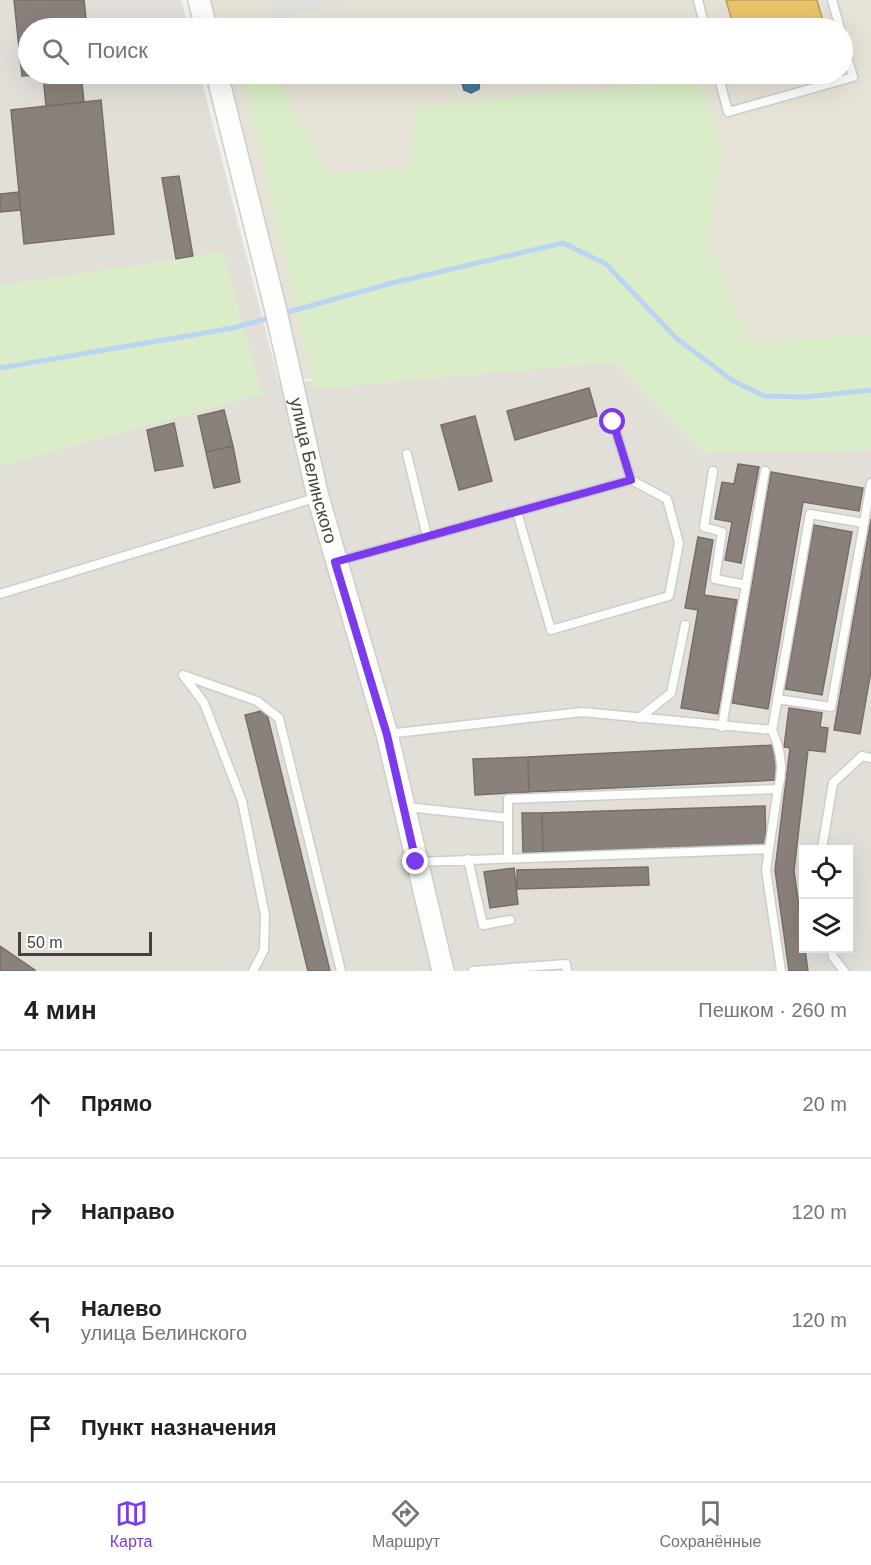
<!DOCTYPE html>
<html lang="ru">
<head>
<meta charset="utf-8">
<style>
  :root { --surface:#fff; --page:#f6f6f6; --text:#202124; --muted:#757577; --line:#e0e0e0; --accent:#7c3aed }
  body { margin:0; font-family:Arial,sans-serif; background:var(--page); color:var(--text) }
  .controls { position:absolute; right:18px; bottom:18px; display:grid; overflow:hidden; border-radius:0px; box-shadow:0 6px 24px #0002 }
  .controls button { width:54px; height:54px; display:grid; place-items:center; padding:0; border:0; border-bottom:2px solid var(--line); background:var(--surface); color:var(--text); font:30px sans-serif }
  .scale { position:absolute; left:18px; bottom:15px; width:134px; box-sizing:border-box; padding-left:6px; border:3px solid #484235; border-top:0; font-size:16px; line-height:21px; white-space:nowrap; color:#484235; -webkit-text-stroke:4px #fff; paint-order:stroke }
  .stop { position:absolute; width:18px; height:18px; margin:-14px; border:4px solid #7c3aed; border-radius:50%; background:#fff }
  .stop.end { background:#7c3aed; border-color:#fff; box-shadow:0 2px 6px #0008 }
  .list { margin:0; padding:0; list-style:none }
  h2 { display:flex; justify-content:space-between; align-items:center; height:78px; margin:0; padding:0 24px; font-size:26px }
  h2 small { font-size:20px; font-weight:400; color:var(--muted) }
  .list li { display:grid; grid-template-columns:39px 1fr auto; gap:18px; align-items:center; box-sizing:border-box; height:108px; padding:0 24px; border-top:2px solid var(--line) }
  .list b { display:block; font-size:22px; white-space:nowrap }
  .list p { margin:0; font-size:20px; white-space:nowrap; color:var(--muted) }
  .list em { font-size:20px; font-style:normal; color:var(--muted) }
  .icon { flex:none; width:33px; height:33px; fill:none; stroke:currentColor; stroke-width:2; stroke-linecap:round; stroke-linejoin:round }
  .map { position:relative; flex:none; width:871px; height:971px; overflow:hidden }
  .search { position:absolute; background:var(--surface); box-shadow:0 6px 24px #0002; left:18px; right:18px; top:18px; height:66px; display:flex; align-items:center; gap:15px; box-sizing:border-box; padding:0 21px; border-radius:33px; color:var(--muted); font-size:22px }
  .sheet { height:510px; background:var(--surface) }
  nav { display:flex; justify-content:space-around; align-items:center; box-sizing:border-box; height:84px; border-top:2px solid var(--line); background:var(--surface); font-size:16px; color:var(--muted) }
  nav a { display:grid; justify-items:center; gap:3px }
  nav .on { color:var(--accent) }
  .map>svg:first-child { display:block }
  .residential { fill:#e6e2d7 }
  .industrial { fill:#e1dfd8; fill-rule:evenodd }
  .green { fill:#dbedc8 }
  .parking { fill:#e0dfda }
  .homes { fill:#e9c46a; stroke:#b99d5a; stroke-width:1.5 }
  .public { fill:#457b9d; stroke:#466a7e; stroke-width:1.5 }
  .industry { fill:#8a817c; stroke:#766e67; stroke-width:1.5 }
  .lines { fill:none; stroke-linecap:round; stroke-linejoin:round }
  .stream { stroke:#b8d5f2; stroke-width:5 }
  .service-casing { stroke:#cfcdc7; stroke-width:11 }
  .tertiary-casing { stroke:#cfcdc7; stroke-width:24 }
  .service { stroke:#fdfdfc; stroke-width:8 }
  .tertiary { stroke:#fdfdfc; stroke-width:21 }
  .route { stroke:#7c3aed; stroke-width:8 }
  .labels { text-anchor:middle; stroke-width:6; stroke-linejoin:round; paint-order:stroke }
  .street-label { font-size:18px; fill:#484235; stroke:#fff }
</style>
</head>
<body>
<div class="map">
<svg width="871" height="971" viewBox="0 0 871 971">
  <rect width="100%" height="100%" fill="#f1f0ea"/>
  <!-- residential -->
  <path class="residential" d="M203 0H871V341L302 379 222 74H842V28H211Z"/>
  <!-- industrial -->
  <path class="industrial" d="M0 0H181L188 28H28V74H200L279 383 871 342V971H0ZM804 849H848V948H804Z"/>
  <!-- green -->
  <path class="green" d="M242 74H275L329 175 410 166 414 114 420 105 699 80 723 146 708 239 749 340 871 335V450L704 453 614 362 314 389Z
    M223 252 262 394 0 466V286Z"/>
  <!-- parking -->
  <path class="parking" d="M275 0H366L275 19 271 1Z"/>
  <!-- homes -->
  <path class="homes" d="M726 0H817L825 28H734Z"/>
  <!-- public -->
  <path class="public" d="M447 74H490L480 77 479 89 471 93 464 90 461 80 449 82Z"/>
  <!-- industry -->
  <path class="industry" d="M14 0H84L87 28H28V74H55L22 76Z
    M81 74 84 102 46 106 43 75Z
    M101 100 114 234 24 244 11 110Z
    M179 176 193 256 176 259 162 178Z
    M19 192 21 210 0 212V194Z
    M589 388 597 416 515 440 507 411Z
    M224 410 233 446 206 452 198 416Z
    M475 416 492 481 459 490 441 425Z
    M174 423 183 466 155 471 147 430Z
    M233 446 240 482 214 488 206 452Z
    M738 464 759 467 741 563 725 560 732 522 715 519 722 482 734 484Z
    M771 472 863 488 859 511 803 502 768 709 732 703Z
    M871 519V671L860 734 834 730Z
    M814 525 852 532 822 695 785 689Z
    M698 537 713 540 704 595 737 600 718 714 681 708 698 610 685 608Z
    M789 708 822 713 820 727 828 728 825 752 808 750 794 871 808 971H789L775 870 790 748 784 747Z
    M266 710 330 971H308L245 715Z
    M775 745 777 780 529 792 528 757Z
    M528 757 529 792 475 795 473 759Z
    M765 806 766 846 543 852 542 813Z
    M522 813H542L543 852 523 853Z
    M648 867 649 885 517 889V870Z
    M514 868 518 904 490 908 484 872Z
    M0 946 35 970 34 971H0Z"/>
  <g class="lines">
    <!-- stream -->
    <path class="stream" d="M281 314 392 283 563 243 606 264 676 338 733 381 764 396 806 397 871 390
      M0 368 233 328 272 317"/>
    <defs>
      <path id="service" d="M698 0 705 28
        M832 0 840 28
        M718 74 728 112 853 77 842 39
        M407 454 427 536
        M713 471 704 527 722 532 715 579 746 585
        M517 512 551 630 669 596 679 543 667 499 631 480 613 422
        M338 561 631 480
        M0 594 318 497
        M777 699 831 707 864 523
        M639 718 671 693 685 625
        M722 727 765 471
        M772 730 810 514 864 523 871 483
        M387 734 582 712 772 730C781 750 784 769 778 789
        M407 807 508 818
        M822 849 833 783 862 756 871 758
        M508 857V799L778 789 769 849
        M468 859 483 925 510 920
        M417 862 769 849 766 870 781 971
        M831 948 833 957 844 971
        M253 971 264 950 265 915 242 801 204 703 183 675 257 701 279 718 341 971
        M473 971 566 964 567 971"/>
      <g id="tertiary">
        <path d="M199 0 206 28"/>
        <path id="s1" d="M217 74 275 307 318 497 387 734 443 971"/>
      </g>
    </defs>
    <!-- service casing -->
    <use href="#service" class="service-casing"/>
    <!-- tertiary casing -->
    <use href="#tertiary" class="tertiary-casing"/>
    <!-- service -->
    <use href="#service" class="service"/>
    <!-- tertiary -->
    <use href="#tertiary" class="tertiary"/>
  </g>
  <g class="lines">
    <!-- route -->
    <path class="route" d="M416 862 387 735 335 562 631 480 613 422"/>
  </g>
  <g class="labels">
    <!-- street labels -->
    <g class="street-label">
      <text dy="6" stroke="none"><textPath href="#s1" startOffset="408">улица Белинского</textPath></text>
    </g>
  </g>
</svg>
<div class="controls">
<button><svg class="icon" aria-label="locate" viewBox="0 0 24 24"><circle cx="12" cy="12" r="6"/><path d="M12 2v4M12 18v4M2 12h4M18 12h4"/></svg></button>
<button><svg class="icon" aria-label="layers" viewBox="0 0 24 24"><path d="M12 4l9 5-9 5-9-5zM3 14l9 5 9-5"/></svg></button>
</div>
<div class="scale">50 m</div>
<div class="stop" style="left:613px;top:422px"></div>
<div class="stop end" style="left:416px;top:862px"></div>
<div class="search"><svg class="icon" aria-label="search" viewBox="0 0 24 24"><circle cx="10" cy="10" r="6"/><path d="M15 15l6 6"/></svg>Поиск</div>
</div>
<section class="sheet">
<h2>4 мин<small>Пешком · 260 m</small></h2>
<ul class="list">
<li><svg class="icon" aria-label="ahead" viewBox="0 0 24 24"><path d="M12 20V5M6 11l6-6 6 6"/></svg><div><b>Прямо</b></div><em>20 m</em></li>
<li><svg class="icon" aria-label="right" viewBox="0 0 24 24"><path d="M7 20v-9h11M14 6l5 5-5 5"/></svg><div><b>Направо</b></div><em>120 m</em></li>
<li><svg class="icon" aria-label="left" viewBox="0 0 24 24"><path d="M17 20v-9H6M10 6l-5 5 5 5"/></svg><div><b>Налево</b><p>улица Белинского</p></div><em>120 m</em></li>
<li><svg class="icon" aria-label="arrive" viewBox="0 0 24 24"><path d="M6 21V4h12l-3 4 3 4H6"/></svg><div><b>Пункт назначения</b></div></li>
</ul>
</section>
<nav>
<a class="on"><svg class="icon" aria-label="map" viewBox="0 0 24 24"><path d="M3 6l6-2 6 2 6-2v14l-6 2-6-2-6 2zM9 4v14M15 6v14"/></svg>Карта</a>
<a><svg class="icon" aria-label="directions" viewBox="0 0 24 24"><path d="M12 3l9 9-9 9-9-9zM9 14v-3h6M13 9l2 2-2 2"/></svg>Маршрут</a>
<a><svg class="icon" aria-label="saved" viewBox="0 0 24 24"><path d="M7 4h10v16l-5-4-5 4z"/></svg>Сохранённые</a>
</nav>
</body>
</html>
